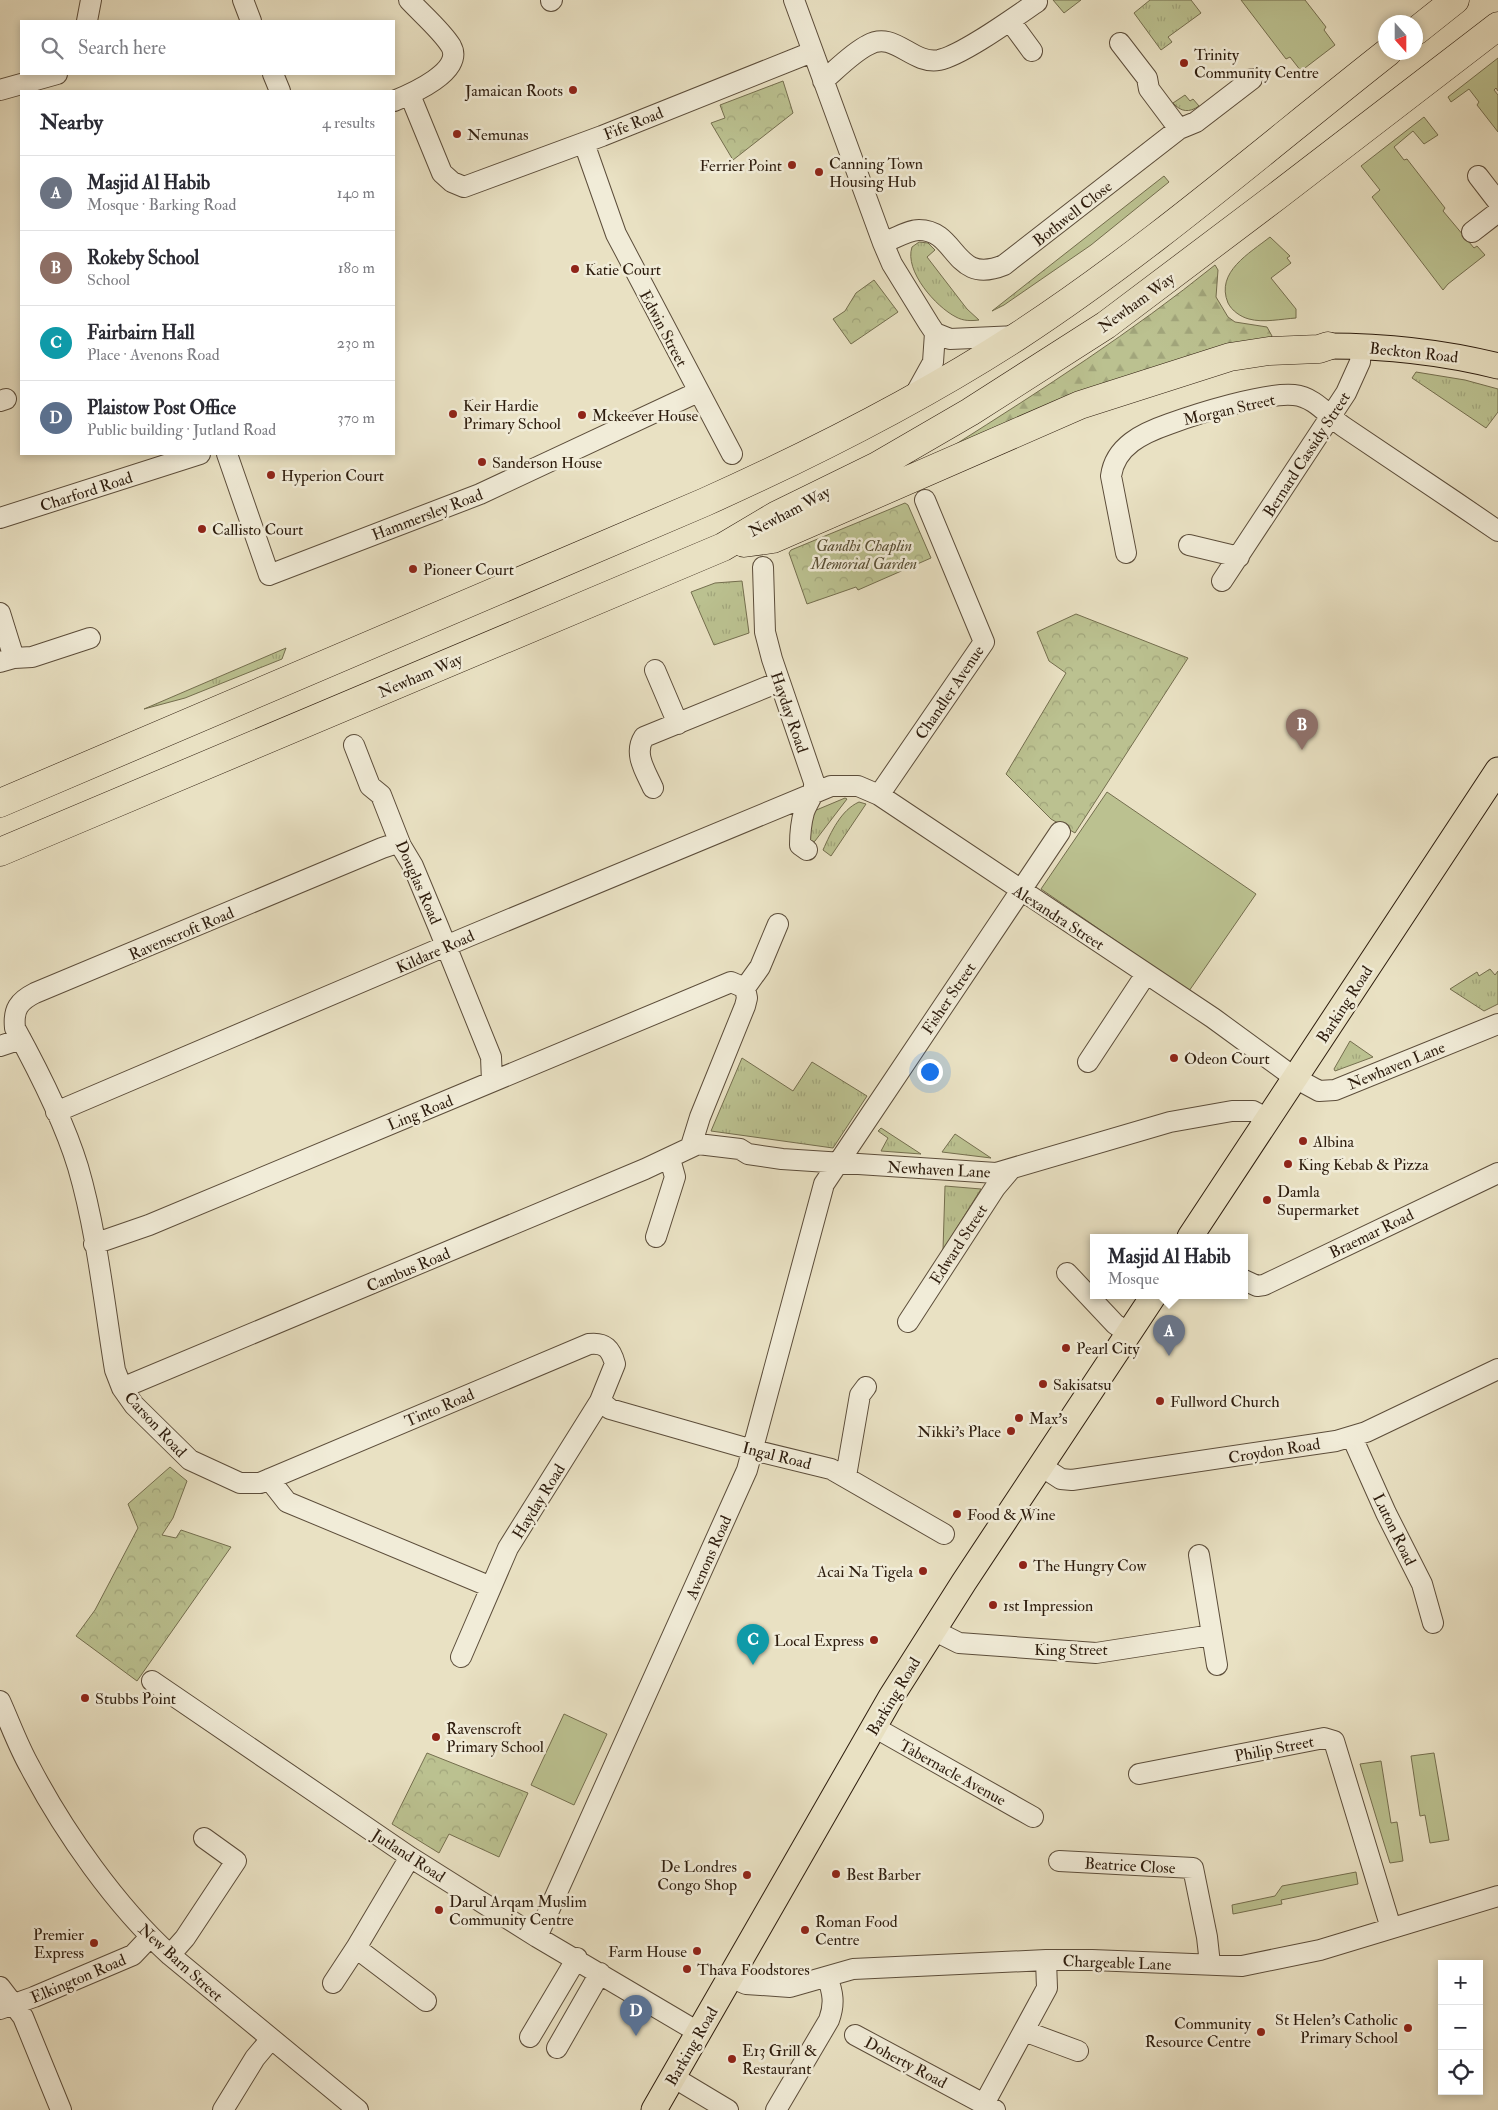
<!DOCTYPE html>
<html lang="en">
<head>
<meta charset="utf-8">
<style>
  :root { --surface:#fff; --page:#f7f7f7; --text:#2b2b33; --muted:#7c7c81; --line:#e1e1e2; --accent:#2563eb }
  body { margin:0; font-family:"IM FELL Double Pica",serif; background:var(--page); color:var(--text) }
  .controls { position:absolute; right:15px; bottom:15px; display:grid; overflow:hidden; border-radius:0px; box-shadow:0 2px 8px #0003 }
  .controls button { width:45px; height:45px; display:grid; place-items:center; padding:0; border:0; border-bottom:1px solid var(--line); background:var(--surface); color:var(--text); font:25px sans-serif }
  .compass { position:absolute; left:1378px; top:15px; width:45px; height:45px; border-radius:50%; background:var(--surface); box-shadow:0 2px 8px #0003; rotate:159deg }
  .you { position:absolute; left:929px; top:1071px; width:18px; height:18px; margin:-12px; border:4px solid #fff; border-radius:50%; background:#1a73e8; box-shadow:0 0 0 8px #1a73e833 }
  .badge { display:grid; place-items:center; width:32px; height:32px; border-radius:50%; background:var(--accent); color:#fff; font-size:16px; font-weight:700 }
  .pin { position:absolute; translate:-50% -41px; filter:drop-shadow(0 1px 2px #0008) }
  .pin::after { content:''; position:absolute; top:26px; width:18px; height:15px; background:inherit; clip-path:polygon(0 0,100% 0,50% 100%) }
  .popup { position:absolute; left:1090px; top:1234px; width:158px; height:65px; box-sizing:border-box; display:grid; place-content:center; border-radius:0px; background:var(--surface); filter:drop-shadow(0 1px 4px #0005); font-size:16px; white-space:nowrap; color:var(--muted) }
  .popup b { font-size:19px; color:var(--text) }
  .popup::after { content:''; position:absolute; left:50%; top:100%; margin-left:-10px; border:10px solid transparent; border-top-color:var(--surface) }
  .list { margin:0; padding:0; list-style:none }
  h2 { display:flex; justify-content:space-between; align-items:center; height:65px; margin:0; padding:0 20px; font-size:21px }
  h2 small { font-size:16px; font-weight:400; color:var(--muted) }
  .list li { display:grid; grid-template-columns:32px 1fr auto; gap:15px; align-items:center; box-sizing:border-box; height:75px; padding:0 20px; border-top:1px solid var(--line) }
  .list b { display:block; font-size:19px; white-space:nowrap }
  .list p { margin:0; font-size:16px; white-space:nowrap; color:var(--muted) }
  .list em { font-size:16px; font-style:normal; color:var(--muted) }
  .icon { flex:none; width:28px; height:28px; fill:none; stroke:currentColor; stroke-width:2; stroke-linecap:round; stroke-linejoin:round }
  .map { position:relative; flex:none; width:1498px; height:2110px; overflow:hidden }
  .search { position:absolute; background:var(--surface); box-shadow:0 2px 8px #0003; left:20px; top:20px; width:375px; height:55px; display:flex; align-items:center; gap:12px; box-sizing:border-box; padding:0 18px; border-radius:0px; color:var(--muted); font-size:19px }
  .panel { position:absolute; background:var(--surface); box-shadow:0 2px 8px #0003; left:20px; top:90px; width:375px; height:365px; border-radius:0px }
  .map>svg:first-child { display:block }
  .grass { fill:url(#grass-tufts); stroke:#746e4e }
  .forest { fill:url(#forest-firs); stroke:#746e4e }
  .park { fill:url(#park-crowns); stroke:#746e4e }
  .garden { fill:#bbc190; stroke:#746e4e }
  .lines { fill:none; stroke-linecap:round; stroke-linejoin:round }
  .minor-casing { stroke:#5c4d3a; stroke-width:22 }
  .major-casing { stroke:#2d1c0d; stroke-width:27 }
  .highway-casing { stroke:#2d1c0d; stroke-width:29 }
  .minor { stroke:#f1ecd8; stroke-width:20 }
  .major { stroke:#e9e1c3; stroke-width:25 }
  .highway { stroke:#e9e1c3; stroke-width:28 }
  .poi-dot { fill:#8f2418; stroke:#f1ecd8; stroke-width:2 }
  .labels { text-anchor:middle; stroke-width:5; stroke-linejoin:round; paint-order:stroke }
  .poi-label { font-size:16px; fill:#2d1c0d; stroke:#f1ecd8; text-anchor:start }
  .street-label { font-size:16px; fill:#2d1c0d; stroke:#f1ecd8 }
  .park-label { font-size:16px; font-style:italic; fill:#584e34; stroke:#f1ecd8 }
</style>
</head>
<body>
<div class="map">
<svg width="1498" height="2110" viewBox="0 0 1498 2110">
  <defs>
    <pattern id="grass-tufts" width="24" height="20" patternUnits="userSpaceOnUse" patternTransform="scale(1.25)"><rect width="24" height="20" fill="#bbc190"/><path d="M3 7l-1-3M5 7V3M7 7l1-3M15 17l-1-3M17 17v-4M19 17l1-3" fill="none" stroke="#a1a57b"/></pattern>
    <pattern id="forest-firs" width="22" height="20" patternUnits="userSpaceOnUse" patternTransform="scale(1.25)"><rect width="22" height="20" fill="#bbc190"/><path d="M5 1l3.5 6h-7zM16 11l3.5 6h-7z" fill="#a1a57b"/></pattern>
    <pattern id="park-crowns" width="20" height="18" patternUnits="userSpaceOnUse" patternTransform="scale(1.25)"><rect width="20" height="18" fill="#bbc190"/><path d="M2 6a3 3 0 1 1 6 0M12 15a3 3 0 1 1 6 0" fill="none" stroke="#a1a57b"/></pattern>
  </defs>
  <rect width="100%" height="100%" fill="#e9e1c3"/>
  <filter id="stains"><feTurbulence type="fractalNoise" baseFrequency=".004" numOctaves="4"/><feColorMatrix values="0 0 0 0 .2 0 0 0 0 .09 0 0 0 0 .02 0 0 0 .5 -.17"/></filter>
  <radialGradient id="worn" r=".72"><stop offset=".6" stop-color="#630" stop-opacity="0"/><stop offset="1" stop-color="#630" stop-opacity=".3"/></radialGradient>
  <!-- grass -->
  <path class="grass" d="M1150 0H1191L1201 13 1168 37 1172 42 1161 50 1134 13Z
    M1185 95 1190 101 1193 99 1199 106C1189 113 1181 112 1173 103Z
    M1164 176 1169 182 1091 245 1004 305 992 311Z
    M919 242 928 243 935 250 927 257 967 309 979 320C971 321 963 321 956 317 936 307 904 271 912 247Z
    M1416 372 1465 380 1498 389V412L1486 428 1412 378Z
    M742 581 749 633 714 645 691 592 715 583Z
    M286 648 282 659 185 698 144 709Z
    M845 798 847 799 815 841 810 845 804 842 814 811Z
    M859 802 866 804 831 856 823 850C831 832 841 810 859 802Z
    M1490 969 1495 975 1498 971V1004L1484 1011 1450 989 1477 972 1479 976Z
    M1350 1041 1373 1057 1335 1071 1334 1069Z
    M742 1058 793 1091 812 1062 867 1096 833 1148 711 1131Z
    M881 1128 921 1154 881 1151 888 1138 878 1131Z
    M955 1134 991 1158 942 1152Z
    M945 1186 981 1189 943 1250Z"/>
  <!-- forest -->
  <path class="forest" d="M1215 265 1218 270 1216 297 1228 317 1235 322 1267 327 1272 336 1269 343 953 446C1043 389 1132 332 1215 265Z"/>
  <!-- park -->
  <path class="park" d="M783 81 793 113 733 160 711 123 725 118 720 105Z
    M874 280 898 312 851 344 833 319 845 311 856 293Z
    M905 503 908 505 931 558 858 590 856 587 807 604 789 553 791 550Z
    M1076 614 1188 658 1075 833 1051 819 1006 774 1066 673 1049 661 1037 632Z
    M170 1467 187 1481 173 1518 162 1535 176 1538 181 1530 231 1547 137 1681 76 1636 95 1610 138 1528 128 1504Z
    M427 1753 528 1793 499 1857 449 1834 439 1853 392 1824Z"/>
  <!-- garden -->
  <path class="garden" d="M1053 0H1081L1064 13Z
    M1241 0H1305L1326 27 1324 30 1335 45 1301 71 1290 57 1286 59Z
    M1498 58V91L1496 88 1494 90 1498 95V132L1477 105 1479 102 1469 89 1451 102 1448 97Z
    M1424 117 1438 135 1424 144 1413 131 1394 147 1404 160 1407 159 1445 208 1443 211 1474 248 1477 246 1485 255 1448 284 1443 290 1372 197 1380 190 1361 166Z
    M1270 237 1290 256 1287 258 1291 263 1271 278 1296 309V318C1281 319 1263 323 1249 319 1241 317 1232 311 1228 303 1215 272 1250 253 1270 237Z
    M1107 792 1256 894 1189 991 1041 889Z
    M564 1714 607 1734 574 1805 531 1785Z
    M1434 1753 1449 1840 1430 1843 1425 1815 1420 1816 1411 1756Z
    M1381 1761 1391 1823 1397 1822 1403 1861 1390 1863 1360 1764Z
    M1356 1872 1358 1884 1286 1899 1281 1900 1282 1904 1233 1914 1232 1905 1275 1896 1282 1886Z"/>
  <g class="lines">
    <defs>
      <path id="minor" d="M243 0 251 21
        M794 0 883 243 892 264 929 324 935 333 950 339 1017 336
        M551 1 552 0
        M87 21 91 0
        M1010 21 1032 51
        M1120 43 1147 78 1149 89 1179 129
        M273 74 280 91
        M823 81C837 69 852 53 868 45 894 30 912 65 939 60 963 55 1015 17 1037 2
        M0 90 57 74
        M410 95 442 173 452 182 464 187 602 136 812 52
        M394 101C411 94 465 71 451 46 442 31 421 13 409 0
        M584 143 616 234 732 454
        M1478 176 1498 202
        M1472 232 1498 212
        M883 243C894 239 908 230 919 230 958 230 953 286 1004 265L1179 129 1196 122 1252 79
        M912 400 933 362 935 333
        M0 401 6 399
        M227 454 269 575 480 494 698 392
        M0 518 200 454
        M1189 545 1239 557
        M1126 553 1111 476C1115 446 1143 433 1169 424 1196 414 1266 392 1294 395 1315 397 1328 416 1344 427 1396 462 1447 496 1498 531
        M763 567 765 632 772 659 814 782C815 795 808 801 804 812 801 823 800 834 800 845L807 850
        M1222 581 1346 393 1360 362 1361 346
        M0 613 14 658
        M0 662 14 658 32 657 90 638
        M655 670 678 724
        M354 745 370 786 381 795 401 846 413 866 438 926 491 1057 492 1081
        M653 788C646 772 633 754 644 737L779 682
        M879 795 984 642 925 500
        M401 846 394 844 382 848 35 993C19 1001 13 1009 15 1028 38 1070 64 1121 78 1167 97 1232 104 1303 115 1370L122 1388 134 1405 190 1460 240 1483H260L589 1344C605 1342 611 1349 615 1364L600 1401 508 1548 461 1657
        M0 1046 21 1039
        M1088 1062 1146 974
        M56 1112 467 937 831 786H858L879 795 1213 1018 1295 1078 1319 1091 1335 1090 1498 1024
        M691 1146 700 1117 745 1006 747 998 745 988 760 967 778 924
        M656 1237 675 1177 670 1159
        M94 1244 149 1225 731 982 745 988
        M1067 1273 1115 1324 1128 1333
        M1244 1280 1257 1286 1264 1285 1498 1173
        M908 1322 995 1188 1011 1169
        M122 1388 645 1169 698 1144 740 1149 748 1154 782 1159 996 1173 1170 1122 1232 1111H1253L1268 1119
        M600 1401 610 1409 753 1450 831 1469 944 1534
        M1352 1437 1386 1513 1422 1584 1433 1623
        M1041 1466 1061 1479 1072 1480 1336 1441 1366 1432 1498 1369
        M846 1476 860 1395 866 1387
        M269 1479 287 1502 491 1587
        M1199 1555 1217 1665
        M933 1630 959 1643 1096 1653 1212 1635
        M152 1681 410 1857 537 1937 698 2032
        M0 1701C10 1723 18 1746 30 1767 64 1832 116 1906 170 1955L358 2110
        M874 1727 1033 1817
        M1139 1774 1324 1738 1334 1741 1391 1928
        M1059 1861 1193 1868 1207 1937 1210 1964
        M537 1937 747 1470 824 1184 1060 832
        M356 1948 426 2001
        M170 1955 185 1938 236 1861 204 1838
        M730 1977 746 1984 790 1987 853 1969 1046 1960H1092L1242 1966 1320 1950 1498 1896
        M333 1983 356 1948 410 1857
        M0 1987 23 2017 61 2110
        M0 2009 34 1997 133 1955 150 1937
        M1024 2031 1078 2051
        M855 2035 995 2110
        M530 2037 577 1958
        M557 2048 600 1973
        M673 2077 728 2110
        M984 2104 1047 1988 1046 1960
        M223 2110 255 2058 271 2039
        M776 2110 829 2020C835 2004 833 1992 827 1977"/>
      <path id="major" d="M1328 346C1386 346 1442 352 1498 366
        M1190 1237 1498 770
        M654 2110 891 1697 964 1582 1154 1295"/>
      <path id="highway" d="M1416 31 1455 0
        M744 543 773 539 1080 405 1230 357 1269 351 1319 349 1328 346
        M0 803 705 502C812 454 919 400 1018 336 1148 251 1266 148 1388 52
        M0 852 723 547 777 515 877 466 970 412 1106 325 1277 196 1498 26"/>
    </defs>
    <!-- minor casing -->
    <use href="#minor" class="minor-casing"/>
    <!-- major casing -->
    <use href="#major" class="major-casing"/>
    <!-- highway casing -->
    <use href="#highway" class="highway-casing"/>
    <!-- minor -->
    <use href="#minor" class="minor"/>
    <!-- major -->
    <use href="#major" class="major"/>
    <!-- highway -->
    <use href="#highway" class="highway"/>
  </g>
  <!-- markers -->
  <g class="poi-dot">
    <circle cx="1184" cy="63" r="5"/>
    <circle cx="573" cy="90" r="5"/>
    <circle cx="457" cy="134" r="5"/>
    <circle cx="792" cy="165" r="5"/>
    <circle cx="819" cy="172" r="5"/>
    <circle cx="575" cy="269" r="5"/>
    <circle cx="453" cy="414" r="5"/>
    <circle cx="582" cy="415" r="5"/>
    <circle cx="482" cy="462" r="5"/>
    <circle cx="271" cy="475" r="5"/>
    <circle cx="202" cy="529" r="5"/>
    <circle cx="413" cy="569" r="5"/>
    <circle cx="1174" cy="1058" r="5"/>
    <circle cx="1303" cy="1141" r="5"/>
    <circle cx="1288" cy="1164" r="5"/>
    <circle cx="1267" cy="1200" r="5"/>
    <circle cx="1066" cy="1348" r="5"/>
    <circle cx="1043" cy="1384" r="5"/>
    <circle cx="1160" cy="1401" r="5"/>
    <circle cx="1019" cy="1418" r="5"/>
    <circle cx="1011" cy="1431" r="5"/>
    <circle cx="957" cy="1514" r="5"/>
    <circle cx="1023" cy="1565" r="5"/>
    <circle cx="923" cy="1571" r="5"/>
    <circle cx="993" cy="1605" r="5"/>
    <circle cx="874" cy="1640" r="5"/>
    <circle cx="85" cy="1698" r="5"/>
    <circle cx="436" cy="1737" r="5"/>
    <circle cx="836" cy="1874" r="5"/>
    <circle cx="747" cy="1875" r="5"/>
    <circle cx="439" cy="1910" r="5"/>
    <circle cx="805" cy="1930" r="5"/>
    <circle cx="94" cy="1943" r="5"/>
    <circle cx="697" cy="1951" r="5"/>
    <circle cx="687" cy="1969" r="5"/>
    <circle cx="1408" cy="2028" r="5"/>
    <circle cx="1261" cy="2032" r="5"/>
    <circle cx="732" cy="2059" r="5"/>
  </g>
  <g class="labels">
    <!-- poi labels -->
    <g class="poi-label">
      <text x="1194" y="60">Trinity<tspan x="1194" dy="18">Community Centre</tspan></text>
      <text x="563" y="96" text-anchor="end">Jamaican Roots</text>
      <text x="467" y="140">Nemunas</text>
      <text x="829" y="169">Canning Town<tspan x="829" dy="18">Housing Hub</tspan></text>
      <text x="782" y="171" text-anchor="end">Ferrier Point</text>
      <text x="585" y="275">Katie Court</text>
      <text x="463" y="411">Keir Hardie<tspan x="463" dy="18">Primary School</tspan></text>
      <text x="592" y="421">Mckeever House</text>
      <text x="492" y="468">Sanderson House</text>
      <text x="281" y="481">Hyperion Court</text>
      <text x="212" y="535">Callisto Court</text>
      <text x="423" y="575">Pioneer Court</text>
      <text x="1184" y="1064">Odeon Court</text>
      <text x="1313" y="1147">Albina</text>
      <text x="1298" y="1170">King Kebab &amp; Pizza</text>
      <text x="1277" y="1197">Damla<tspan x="1277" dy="18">Supermarket</tspan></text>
      <text x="1076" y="1354">Pearl City</text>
      <text x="1053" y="1390">Sakisatsu</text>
      <text x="1170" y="1407">Fullword Church</text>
      <text x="1029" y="1424">Max's</text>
      <text x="1001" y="1437" text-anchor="end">Nikki's Place</text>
      <text x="967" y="1520">Food &amp; Wine</text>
      <text x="1033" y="1571">The Hungry Cow</text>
      <text x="913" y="1577" text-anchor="end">Acai Na Tigela</text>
      <text x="1003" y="1611">1st Impression</text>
      <text x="864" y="1646" text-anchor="end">Local Express</text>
      <text x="95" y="1704">Stubbs Point</text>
      <text x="446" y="1734">Ravenscroft<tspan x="446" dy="18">Primary School</tspan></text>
      <text x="737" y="1872" text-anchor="end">De Londres<tspan x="737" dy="18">Congo Shop</tspan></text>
      <text x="846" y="1880">Best Barber</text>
      <text x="449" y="1907">Darul Arqam Muslim<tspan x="449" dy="18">Community Centre</tspan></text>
      <text x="815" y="1927">Roman Food<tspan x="815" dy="18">Centre</tspan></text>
      <text x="84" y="1940" text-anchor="end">Premier<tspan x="84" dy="18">Express</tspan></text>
      <text x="687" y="1957" text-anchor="end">Farm House</text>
      <text x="697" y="1975">Thava Foodstores</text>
      <text x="1398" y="2025" text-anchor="end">St Helen's Catholic<tspan x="1398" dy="18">Primary School</tspan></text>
      <text x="1251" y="2029" text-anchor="end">Community<tspan x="1251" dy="18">Resource Centre</tspan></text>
      <text x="742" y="2056">E13 Grill &amp;<tspan x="742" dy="18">Restaurant</tspan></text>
    </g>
    <!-- street labels -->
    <g class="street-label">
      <text transform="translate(633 123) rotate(-22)" y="6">Fife Road</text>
      <text transform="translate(1072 213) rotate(-38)" y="6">Bothwell Close</text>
      <text transform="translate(1136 302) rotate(-36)" y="6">Newham Way</text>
      <text transform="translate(664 328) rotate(62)" y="6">Edwin Street</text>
      <text transform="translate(1414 352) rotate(6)" y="6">Beckton Road</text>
      <text transform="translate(1229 409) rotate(-13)" y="6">Morgan Street</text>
      <text transform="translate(1306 454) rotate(-57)" y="6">Bernard Cassidy Street</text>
      <text transform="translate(86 491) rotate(-18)" y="6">Charford Road</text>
      <text transform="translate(789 511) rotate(-28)" y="6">Newham Way</text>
      <text transform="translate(427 514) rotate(-21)" y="6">Hammersley Road</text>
      <text transform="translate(420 675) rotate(-23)" y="6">Newham Way</text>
      <text transform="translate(949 692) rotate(-56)" y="6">Chandler Avenue</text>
      <text transform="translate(790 712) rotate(71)" y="6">Hayday Road</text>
      <text transform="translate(419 882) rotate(66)" y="6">Douglas Road</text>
      <text transform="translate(1059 917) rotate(33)" y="6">Alexandra Street</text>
      <text transform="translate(181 933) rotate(-23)" y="6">Ravenscroft Road</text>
      <text transform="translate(435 951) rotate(-24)" y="6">Kildare Road</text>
      <text transform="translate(948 998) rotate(-56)" y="6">Fisher Street</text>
      <text transform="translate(1344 1004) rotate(-57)" y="6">Barking Road</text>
      <text transform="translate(1396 1065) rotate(-22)" y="6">Newhaven Lane</text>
      <text transform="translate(420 1112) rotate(-22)" y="6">Ling Road</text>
      <text transform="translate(939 1169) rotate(3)" y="6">Newhaven Lane</text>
      <text transform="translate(1371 1233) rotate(-26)" y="6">Braemar Road</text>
      <text transform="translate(958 1244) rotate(-57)" y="6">Edward Street</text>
      <text transform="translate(408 1269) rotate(-23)" y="6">Cambus Road</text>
      <text transform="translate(439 1407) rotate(-23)" y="6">Tinto Road</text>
      <text transform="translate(156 1424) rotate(47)" y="6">Carson Road</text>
      <text transform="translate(1274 1450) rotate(-9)" y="6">Croydon Road</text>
      <text transform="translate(777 1455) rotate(14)" y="6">Ingal Road</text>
      <text transform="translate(538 1501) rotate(-58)" y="6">Hayday Road</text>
      <text transform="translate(1395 1529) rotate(64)" y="6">Luton Road</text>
      <text transform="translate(708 1557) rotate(-66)" y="6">Avenons Road</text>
      <text x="1071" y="1655">King Street</text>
      <text transform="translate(893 1696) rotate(-59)" y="6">Barking Road</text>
      <text transform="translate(1274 1748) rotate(-11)" y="6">Philip Street</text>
      <text transform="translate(953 1772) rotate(29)" y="6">Tabernacle Avenue</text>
      <text transform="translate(409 1855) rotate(33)" y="6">Jutland Road</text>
      <text transform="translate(1130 1865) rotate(3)" y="6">Beatrice Close</text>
      <text transform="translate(181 1962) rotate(42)" y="6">New Barn Street</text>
      <text transform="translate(1117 1962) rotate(2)" y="6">Chargeable Lane</text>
      <text transform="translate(78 1978) rotate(-23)" y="6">Elkington Road</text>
      <text transform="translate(691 2046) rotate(-60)" y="6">Barking Road</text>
      <text transform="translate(906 2062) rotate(28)" y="6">Doherty Road</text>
    </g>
    <!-- park labels -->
    <g class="park-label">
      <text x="864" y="551">Gandhi Chaplin<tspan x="864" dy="18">Memorial Garden</tspan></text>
    </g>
  </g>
  <rect width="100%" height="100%" filter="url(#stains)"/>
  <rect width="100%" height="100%" fill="url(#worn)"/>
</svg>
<div class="controls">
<button>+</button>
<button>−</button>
<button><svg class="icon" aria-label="locate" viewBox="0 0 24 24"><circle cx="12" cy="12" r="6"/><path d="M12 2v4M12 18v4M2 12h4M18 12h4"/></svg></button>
</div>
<svg class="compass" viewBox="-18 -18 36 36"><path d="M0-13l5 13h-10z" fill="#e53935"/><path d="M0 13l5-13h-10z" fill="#7c7c81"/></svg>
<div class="you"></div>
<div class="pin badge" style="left:1169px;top:1356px;background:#6b7280">A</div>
<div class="popup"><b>Masjid Al Habib</b>Mosque</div>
<div class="pin badge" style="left:1302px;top:750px;background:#8d6e63">B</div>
<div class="pin badge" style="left:753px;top:1665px;background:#0f9aa8">C</div>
<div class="pin badge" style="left:636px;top:2036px;background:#5c6f8a">D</div>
<div class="search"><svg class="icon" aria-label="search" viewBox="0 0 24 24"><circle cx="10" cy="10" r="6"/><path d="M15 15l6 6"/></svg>Search here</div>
<section class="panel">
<h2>Nearby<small>4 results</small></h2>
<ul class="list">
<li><span class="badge" style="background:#6b7280">A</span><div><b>Masjid Al Habib</b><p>Mosque · Barking Road</p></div><em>140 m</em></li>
<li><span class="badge" style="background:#8d6e63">B</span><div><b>Rokeby School</b><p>School</p></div><em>180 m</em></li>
<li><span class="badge" style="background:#0f9aa8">C</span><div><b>Fairbairn Hall</b><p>Place · Avenons Road</p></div><em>230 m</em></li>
<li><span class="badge" style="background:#5c6f8a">D</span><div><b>Plaistow Post Office</b><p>Public building · Jutland Road</p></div><em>370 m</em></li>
</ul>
</section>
</div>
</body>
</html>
